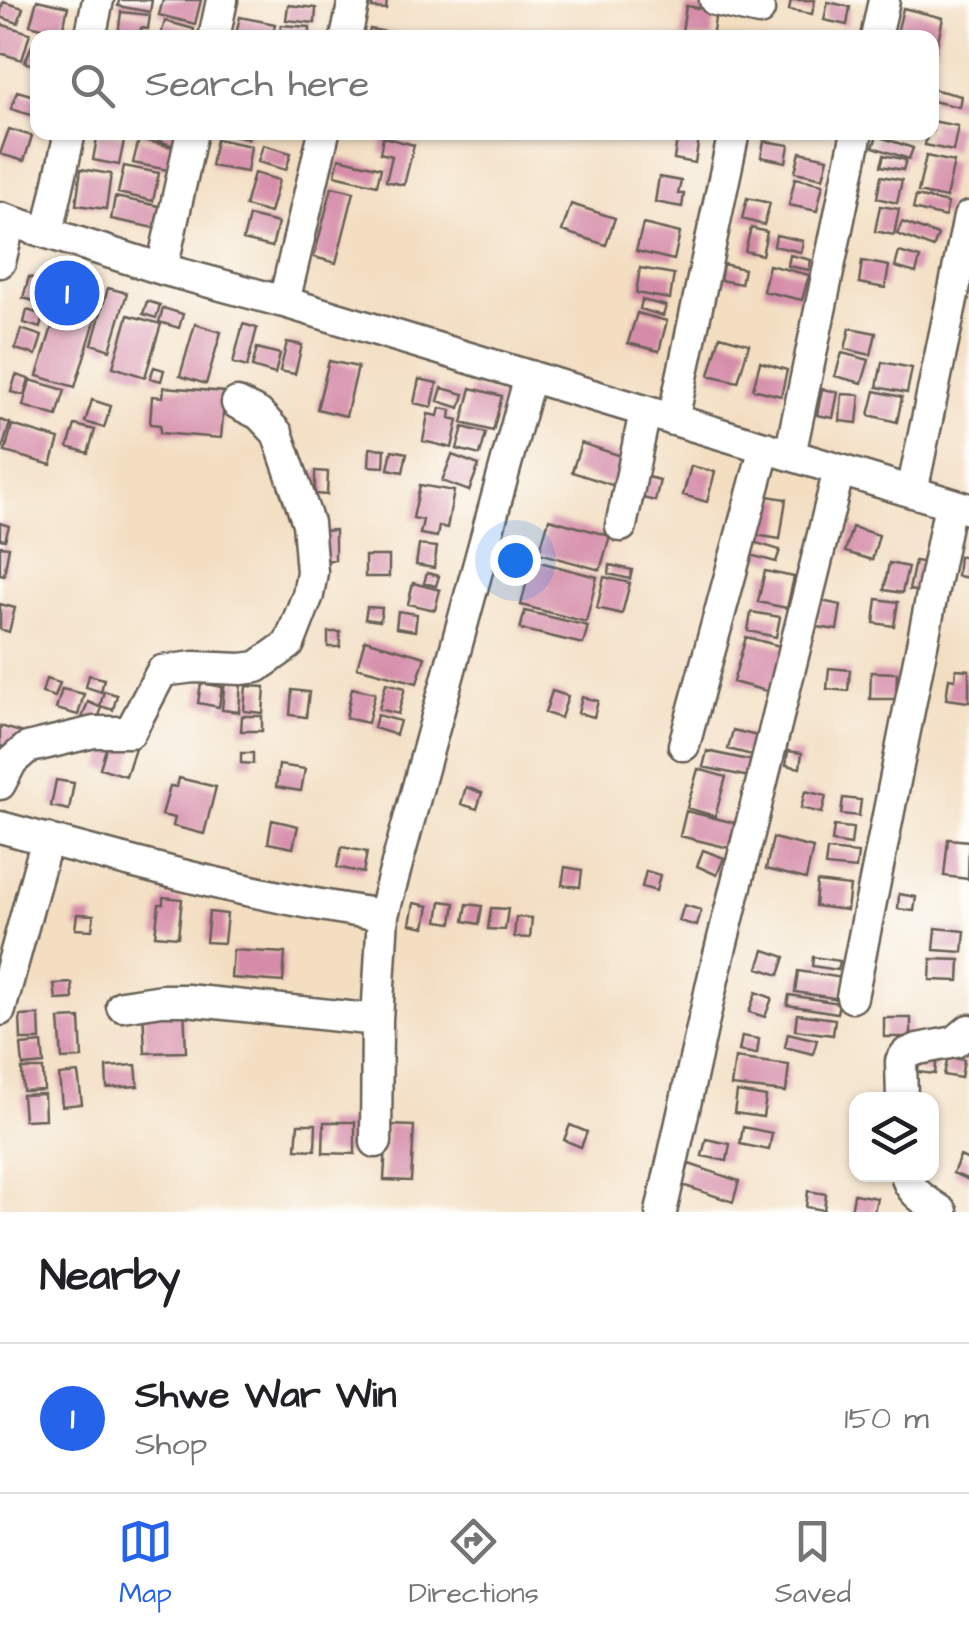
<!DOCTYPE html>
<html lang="en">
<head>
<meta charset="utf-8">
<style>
  :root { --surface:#fff; --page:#f6f6f6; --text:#202124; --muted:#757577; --line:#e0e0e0; --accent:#2563eb }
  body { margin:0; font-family:"Architects Daughter",sans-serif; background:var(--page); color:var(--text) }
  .controls { position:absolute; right:30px; bottom:30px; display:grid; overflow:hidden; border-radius:20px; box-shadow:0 2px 8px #0004 }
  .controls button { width:90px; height:90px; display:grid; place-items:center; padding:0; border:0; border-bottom:2px solid var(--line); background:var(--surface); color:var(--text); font:50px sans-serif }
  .you { position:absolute; left:515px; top:560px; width:35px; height:35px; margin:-25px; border:8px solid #fff; border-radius:50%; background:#1a73e8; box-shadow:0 0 0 15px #1a73e833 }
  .badge { display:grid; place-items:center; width:65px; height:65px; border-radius:50%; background:var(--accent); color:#fff; font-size:32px; font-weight:700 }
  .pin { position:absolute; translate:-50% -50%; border:5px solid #fff; box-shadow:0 2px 10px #0006 }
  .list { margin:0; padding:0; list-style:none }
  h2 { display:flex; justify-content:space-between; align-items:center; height:130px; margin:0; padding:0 40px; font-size:42px }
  h2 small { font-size:32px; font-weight:400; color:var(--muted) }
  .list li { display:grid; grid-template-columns:65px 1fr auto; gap:30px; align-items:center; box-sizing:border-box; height:150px; padding:0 40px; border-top:2px solid var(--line) }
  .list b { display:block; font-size:38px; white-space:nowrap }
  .list p { margin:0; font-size:32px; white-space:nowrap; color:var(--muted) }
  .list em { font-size:32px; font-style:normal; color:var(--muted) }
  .icon { flex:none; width:55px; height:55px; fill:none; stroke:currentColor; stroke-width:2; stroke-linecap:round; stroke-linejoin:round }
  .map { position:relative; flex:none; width:969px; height:1212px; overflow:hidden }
  .search { position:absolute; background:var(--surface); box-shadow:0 2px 8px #0004; left:30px; right:30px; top:30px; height:110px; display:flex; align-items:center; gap:25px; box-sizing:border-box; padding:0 35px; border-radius:20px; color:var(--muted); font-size:38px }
  .sheet { height:280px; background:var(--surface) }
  nav { display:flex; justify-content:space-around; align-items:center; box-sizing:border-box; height:140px; border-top:2px solid var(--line); background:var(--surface); font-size:28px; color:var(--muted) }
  nav a { display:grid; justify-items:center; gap:5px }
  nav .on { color:var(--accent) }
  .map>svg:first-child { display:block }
  .building { fill:#d58ca9 }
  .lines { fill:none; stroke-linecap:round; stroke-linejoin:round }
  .minor-casing { stroke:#676056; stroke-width:35 }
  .minor { stroke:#fff; stroke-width:30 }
</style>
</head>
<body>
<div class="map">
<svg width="969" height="1212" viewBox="0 0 969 1212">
  <rect width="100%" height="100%" fill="#fdfcf7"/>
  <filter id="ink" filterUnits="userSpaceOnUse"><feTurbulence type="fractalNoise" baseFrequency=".01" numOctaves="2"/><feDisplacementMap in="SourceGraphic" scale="20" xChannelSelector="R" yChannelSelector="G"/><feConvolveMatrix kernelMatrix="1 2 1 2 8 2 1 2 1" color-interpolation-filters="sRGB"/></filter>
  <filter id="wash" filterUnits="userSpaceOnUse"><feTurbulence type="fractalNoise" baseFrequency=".0048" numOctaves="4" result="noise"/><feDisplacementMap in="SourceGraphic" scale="40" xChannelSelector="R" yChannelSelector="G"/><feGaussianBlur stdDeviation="2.25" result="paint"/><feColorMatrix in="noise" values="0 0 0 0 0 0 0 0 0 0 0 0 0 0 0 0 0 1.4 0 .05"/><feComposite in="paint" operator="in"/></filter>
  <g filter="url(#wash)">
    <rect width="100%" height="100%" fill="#f3dec2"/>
    <g id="blocks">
      <!-- building -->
      <path class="building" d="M37 0 68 7 62 33 30 25Z
        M119 0H152L150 12 118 6Z
        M163 0H201L195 24 159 15Z
        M373 0H387L386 9 372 8Z
        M791 0H815L812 14 789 10Z
        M3 2 23 8 18 23 0 17Z
        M828 2 850 7 847 25 824 20Z
        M288 5 316 8 315 23 286 20Z
        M686 6 716 11 712 38H681Z
        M903 8 943 18 936 50 932 49V38H896Z
        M121 12 150 15 148 29 141 28 140 38 118 35Z
        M240 17 275 24 272 38H235Z
        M165 21 194 29 192 38H160Z
        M0 24 30 33 22 60 0 53Z
        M281 25 310 27V38H281Z
        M370 29 392 33V38H368Z
        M32 45 38 47V67L25 62Z
        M932 89 961 96 959 107 932 101Z
        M17 91 38 97V117L11 109Z
        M932 121 958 126 953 151 925 145 928 132H932Z
        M9 129 32 136 24 161 0 154Z
        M98 132 125 136 119 165 93 160Z
        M135 132H178L173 146Z
        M226 132H250L248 139Z
        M678 132H700L695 163 674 159Z
        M877 136 913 148 909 159 873 147Z
        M383 137 414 145 404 185 386 181 392 156 380 153Z
        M139 139 173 147 168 170 133 163Z
        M216 139 251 146 247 172 211 166Z
        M764 141 789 145 786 162 761 157Z
        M263 145 291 153 286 170 258 162Z
        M800 152 828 158 823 178 795 172Z
        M884 155 906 160 903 170 881 166Z
        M926 156 954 162 946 198 918 192Z
        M339 158 381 168 377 185 335 175Z
        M124 166 159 173 153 201 118 193Z
        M81 169 111 174 106 209 76 205Z
        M254 173 279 180 270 213 245 206Z
        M881 176 902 180 897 203 877 198Z
        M659 177 681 181 678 194H684L682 207 655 202Z
        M795 178 823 184 817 211 789 205Z
        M332 187 354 192 336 263 314 257Z
        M916 196 948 203 945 217 913 209Z
        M115 197 164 207 160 229 111 219Z
        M747 198 770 203 764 225 742 219Z
        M571 204 615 218 606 245 562 231Z
        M880 206 899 209 894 235 875 231Z
        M249 216 278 223 272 247 243 240Z
        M902 222 938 235 933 248 897 234Z
        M643 224 680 233 674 260 636 251Z
        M751 228 767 232 762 255 745 251Z
        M776 235 803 241 801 252 774 246Z
        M899 252 920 258 916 273 895 267Z
        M790 255 811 260 809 270 788 266Z
        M862 261 889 266 885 288 859 283Z
        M723 264 744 269 741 284 720 280Z
        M769 265 809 275 802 300 763 291Z
        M640 268 674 274 670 299 636 293Z
        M29 277 55 284 49 305 23 298Z
        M64 288 102 298 75 387 37 376Z
        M108 288 127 293 110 350 92 344Z
        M642 300 666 306 663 316 640 309Z
        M147 301 160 305 156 318 143 314Z
        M163 308 183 314 179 328 159 322Z
        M27 310 43 315 40 328 24 323Z
        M637 313 667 321 659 351 628 343Z
        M128 315 161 324 145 377 113 367Z
        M195 324 221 332 206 384 180 376Z
        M243 324 257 328 247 367 233 363Z
        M850 328 876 333 871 355 845 349Z
        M21 329 42 336 36 355 15 349Z
        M720 336 749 344 738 382 709 375Z
        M287 342 302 345 295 374 280 371Z
        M257 348 280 354 275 374 252 367Z
        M842 353 869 360 862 383 835 376Z
        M329 361 358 367 346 416 317 409Z
        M760 362 787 370 781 396 753 389Z
        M882 362 912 368 907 393 877 387Z
        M154 367 164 370 161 381 150 378Z
        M16 375 29 379 24 395 11 392Z
        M419 379 437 383 432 407 414 403Z
        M30 380 65 390 57 416 23 406Z
        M164 387 225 392 221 438 160 433V425L150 424 152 396 163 397Z
        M442 388 464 394 460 408 438 401Z
        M471 388 502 396 493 431 462 423Z
        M822 389 838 392 833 418 817 415Z
        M875 391 902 397 897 422 869 415Z
        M842 394 860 395 857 423 840 421Z
        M92 400 111 406 104 428 85 422Z
        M440 408 451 410 450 418 458 420 452 448 423 441 428 414 438 416Z
        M0 420 10 423 1 453H0Z
        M12 425 59 439 51 465 5 452Z
        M75 425 95 430 88 453 68 447Z
        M463 427 486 433 480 455 457 449Z
        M581 443 631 459 621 488 572 472Z
        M370 448 385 449 384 467 369 466Z
        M392 450 407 453 403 472 388 469Z
        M452 455 479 465 469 491 442 481Z
        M691 466 715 472 707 502 683 495Z
        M315 471 328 472 327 495 315 494Z
        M643 476 660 480 655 501 639 497Z
        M420 485 454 491 447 528 439 526 437 537 420 534 423 520 413 518Z
        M761 495 786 499 780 539 755 535Z
        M549 519 610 536 600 570 539 553Z
        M0 523 9 526 5 540 0 539Z
        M852 527 879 535 872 560 845 552Z
        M335 530V560L321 561V531Z
        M750 541 780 550 776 562 746 554Z
        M419 545 437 547 434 568 416 565Z
        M0 546 9 547 4 575 0 574Z
        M365 556H389V577H365Z
        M959 556 969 558V578L957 576Z
        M532 560 597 577 586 622 521 605Z
        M915 561 933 564 927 593 909 590Z
        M889 563 908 567 902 593 884 590Z
        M610 565 632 570 630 579 609 574Z
        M765 571 794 577 787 608 758 602Z
        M427 573 439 576 436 586 424 583Z
        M604 577 630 583 622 614 597 608Z
        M413 583 440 590 435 610 408 604Z
        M877 599 898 602 894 626 874 623Z
        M821 601 841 605 837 630 817 627Z
        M0 604 15 608 9 632 0 629Z
        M367 607 382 608 380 621 365 619Z
        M398 611 417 614 415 631 396 628Z
        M525 611 588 626 583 644 520 629Z
        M751 612 780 617 776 637 748 631Z
        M328 632H340V647H328Z
        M746 637 787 648 774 693 733 682Z
        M365 640 425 657 417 683 357 667Z
        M829 668 850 670 848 691 827 689Z
        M956 669 969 670V702L946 699 949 678 955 679Z
        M871 672 897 673 896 699H870Z
        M89 675 104 679 101 692 86 687Z
        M46 679 60 683 55 697 42 693Z
        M225 679 241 680 239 712 222 710Z
        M201 683 222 687 219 707 198 703Z
        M386 683 405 688 398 714 379 709Z
        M246 686 265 687 263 713 244 711Z
        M352 688 375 693 368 723 346 718Z
        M62 689 84 694 78 715 56 709Z
        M292 690 309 692 306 717 290 715Z
        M104 691 117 695 113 710 100 706Z
        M552 691 568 696 561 718 545 713Z
        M582 697 598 701 594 717 578 713Z
        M88 702 102 708 96 723 82 718Z
        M377 715 400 721 396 735 374 728Z
        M242 716H262V731H241Z
        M0 726 21 732 15 750 0 746Z
        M733 730 757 736 752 755 728 749Z
        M109 739 135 748 126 776 100 768Z
        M707 751 753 761 749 777 703 767Z
        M788 751 802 753 800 768 786 765Z
        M241 753H253V764L241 763Z
        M279 765 305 769 301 791 276 787Z
        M698 769 726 777 715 816 687 808Z
        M179 778 216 787 204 834 173 826 175 818 162 815 170 786 177 787Z
        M56 780 74 783 69 810 51 806Z
        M466 787 482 793 477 809 461 804Z
        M805 791 826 796 822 813 801 808Z
        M843 798 861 800 859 816 841 814Z
        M686 811 735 823 729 848 680 836Z
        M272 820 298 826 293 848 268 843Z
        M834 826 853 828 851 845 832 842Z
        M773 838 813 848 806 879 766 869Z
        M948 839 969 841 968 879 944 876Z
        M342 847 367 852 363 873 337 867Z
        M703 850 724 858 717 875 697 866Z
        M827 850 858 853 856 869 825 866Z
        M565 867 582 870 580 887 562 885Z
        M646 871 660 875 656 891 642 887Z
        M817 882 850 886 847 910 815 906Z
        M899 894 916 897 914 911 898 909Z
        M163 897 182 899 178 937 155 935 159 904H163Z
        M441 901 455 903 452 923 438 921Z
        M414 903 429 906 425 927 410 924Z
        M467 904 482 906 479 924 464 921Z
        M684 905 701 910 697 926 679 921Z
        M491 908 508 909 505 930 488 929Z
        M209 912 227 914 224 943 206 942Z
        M77 914 94 915 92 930 75 929Z
        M516 917 532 918 530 938 514 937Z
        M936 928 965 931 963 952 934 950Z
        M233 950 285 953 283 982 231 978Z
        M764 950 785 957 779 975 758 968Z
        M813 957 840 961 838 970 812 966Z
        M931 959 960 960 959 981 930 980Z
        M798 971 843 978 840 999 795 992Z
        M72 983 73 999 56 1000 54 984Z
        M756 992 772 998 765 1017 749 1012Z
        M789 995 839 1003 837 1013 787 1005Z
        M184 1006 186 1052 145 1053 143 1007Z
        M797 1014 835 1019 833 1035 795 1030Z
        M39 1015 40 1040H21L20 1016Z
        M80 1018 82 1058 62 1059 59 1019Z
        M884 1018H911V1037H884Z
        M788 1033 817 1040 813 1054 785 1047Z
        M742 1036 759 1039 757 1054 739 1051Z
        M42 1043 44 1064 23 1066 21 1045Z
        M920 1053 937 1055 935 1074 918 1072Z
        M948 1057 964 1060 961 1078 944 1075Z
        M735 1058 789 1065 786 1092 731 1086Z
        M136 1065 138 1086 107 1088 106 1067Z
        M22 1069H43L44 1090 23 1091Z
        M78 1073 82 1104 62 1106 59 1075Z
        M737 1092 766 1097 763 1117 734 1113Z
        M44 1094 45 1119 24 1120 22 1095Z
        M324 1122H355V1154L323 1153Z
        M298 1124H316L315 1150 296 1149Z
        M387 1125 414 1126 411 1181 384 1180Z
        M570 1125 587 1132 581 1147 564 1140Z
        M743 1127 772 1133 769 1150 740 1144Z
        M706 1139 730 1144 727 1161 702 1156Z
        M960 1156 969 1160V1180L953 1173Z
        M689 1164 739 1181 733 1202 682 1185Z
        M808 1191 826 1194 824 1210 806 1207Z
        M854 1194 877 1198 874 1212H851Z"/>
    </g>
  </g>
  <g filter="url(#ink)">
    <use href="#blocks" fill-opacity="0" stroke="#676056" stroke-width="2.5"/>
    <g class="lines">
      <defs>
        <path id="minor" d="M715 0 759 10
          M90 38 98 0
          M214 38 222 0
          M346 38 354 0
          M876 38 884 0
          M0 218 162 269 284 302 969 509
          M48 232 70 132
          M0 262 10 221
          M162 269 192 132
          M284 302 324 132
          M673 420 734 132
          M790 455 857 132
          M912 492 969 217
          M621 526 645 412
          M684 745 765 447
          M0 784 12 761 27 748 94 732H130L162 671 194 667 241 669 257 667 289 644 308 595 312 572 308 523 277 433 259 414 237 403
          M0 827C127 861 253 897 383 915L530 376
          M852 997 950 504
          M122 1006 162 1000H187L377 1020
          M0 1010 47 839
          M902 1100 901 1061 906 1054 918 1049 955 1042 969 1030
          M376 1142 377 1020 383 915
          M906 1174C909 1193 928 1202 942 1212
          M661 1212 713 979 839 470"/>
      </defs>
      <!-- minor casing -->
      <use href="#minor" class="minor-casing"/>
      <!-- minor -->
      <use href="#minor" class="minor"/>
    </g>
  </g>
</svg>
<div class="controls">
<button><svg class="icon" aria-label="layers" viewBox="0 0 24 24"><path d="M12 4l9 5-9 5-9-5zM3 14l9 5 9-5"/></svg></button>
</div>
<div class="you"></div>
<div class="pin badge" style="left:67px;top:293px">1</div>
<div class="search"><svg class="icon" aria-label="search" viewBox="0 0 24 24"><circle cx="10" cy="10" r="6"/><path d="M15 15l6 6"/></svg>Search here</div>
</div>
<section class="sheet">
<h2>Nearby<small></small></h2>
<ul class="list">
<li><span class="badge">1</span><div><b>Shwe War Win</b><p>Shop</p></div><em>150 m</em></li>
</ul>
</section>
<nav>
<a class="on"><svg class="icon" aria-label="map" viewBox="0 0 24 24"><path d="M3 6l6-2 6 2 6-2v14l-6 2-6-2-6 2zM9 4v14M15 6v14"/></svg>Map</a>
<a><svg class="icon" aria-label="directions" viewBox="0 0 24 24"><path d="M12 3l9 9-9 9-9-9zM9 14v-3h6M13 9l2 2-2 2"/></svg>Directions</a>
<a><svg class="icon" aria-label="saved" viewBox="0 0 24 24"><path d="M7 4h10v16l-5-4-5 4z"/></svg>Saved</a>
</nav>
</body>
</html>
